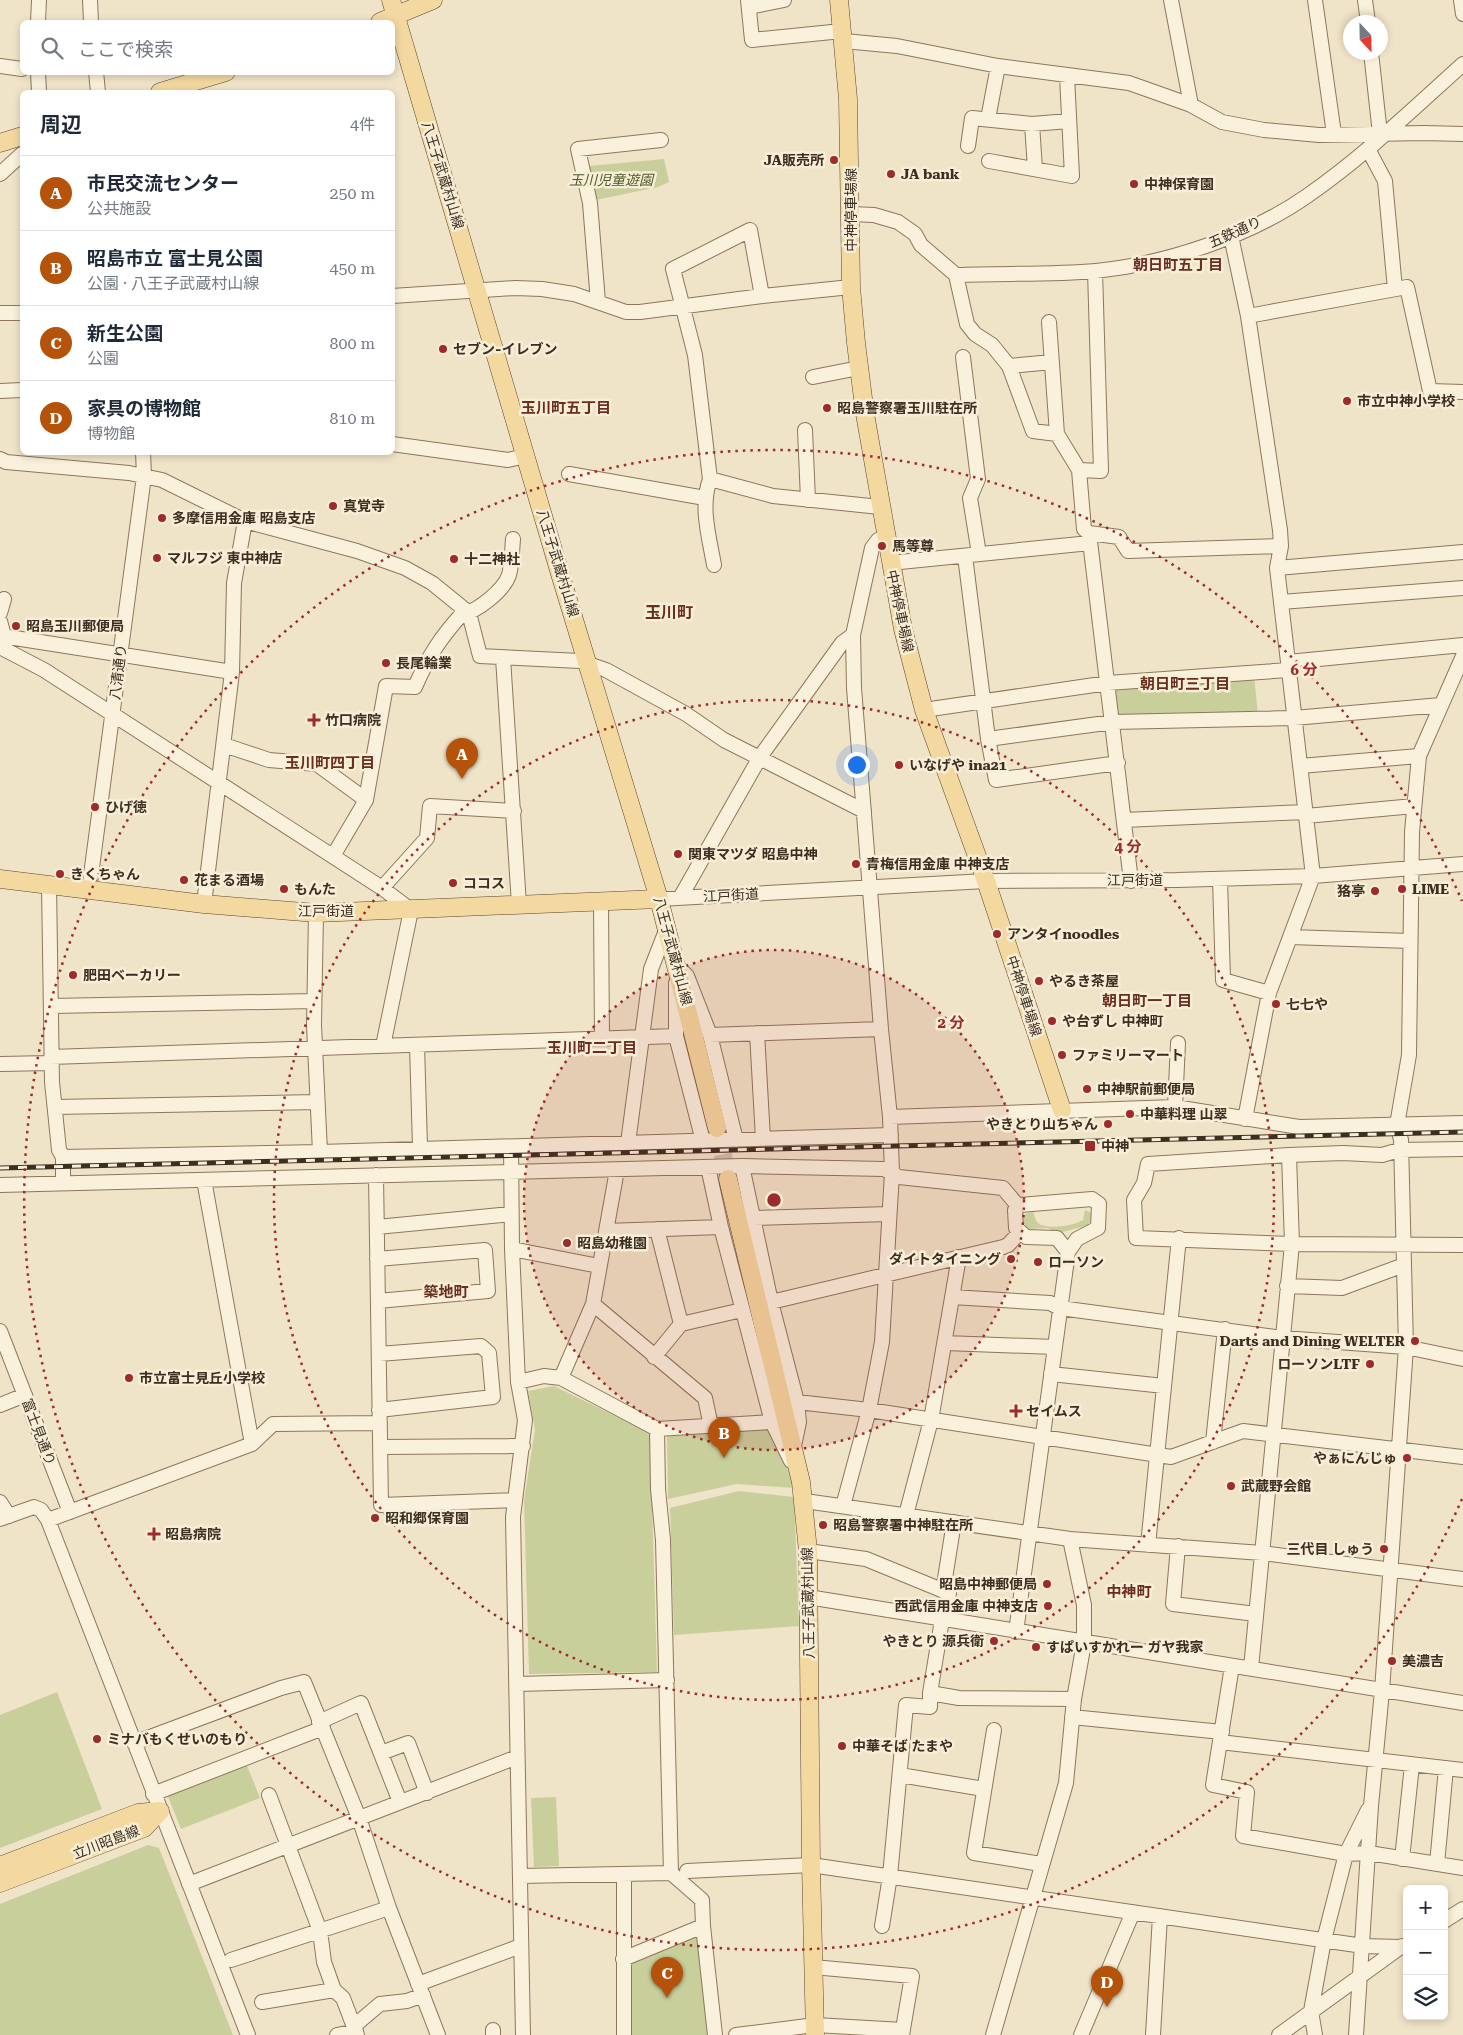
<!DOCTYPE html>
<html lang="ja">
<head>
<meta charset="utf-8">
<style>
  :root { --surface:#fff; --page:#f6f6f7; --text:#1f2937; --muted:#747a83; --line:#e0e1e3; --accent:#b45309 }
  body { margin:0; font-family:"Roboto Serif","Noto Sans JP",serif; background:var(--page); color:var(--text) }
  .controls { position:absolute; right:15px; bottom:15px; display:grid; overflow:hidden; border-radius:8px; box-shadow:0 2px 8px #0003 }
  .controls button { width:45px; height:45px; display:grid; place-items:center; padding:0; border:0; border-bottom:1px solid var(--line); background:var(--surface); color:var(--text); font:25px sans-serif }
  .compass { position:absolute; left:1343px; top:15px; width:45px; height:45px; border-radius:50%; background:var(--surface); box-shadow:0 2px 8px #0003; rotate:158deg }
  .you { position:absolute; left:856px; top:764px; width:18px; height:18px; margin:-12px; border:4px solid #fff; border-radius:50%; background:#1a73e8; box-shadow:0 0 0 8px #1a73e833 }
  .badge { display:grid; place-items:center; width:32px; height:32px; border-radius:50%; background:var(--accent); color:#fff; font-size:16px; font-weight:700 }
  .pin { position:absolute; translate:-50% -41px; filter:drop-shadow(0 1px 2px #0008) }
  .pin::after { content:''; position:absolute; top:26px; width:18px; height:15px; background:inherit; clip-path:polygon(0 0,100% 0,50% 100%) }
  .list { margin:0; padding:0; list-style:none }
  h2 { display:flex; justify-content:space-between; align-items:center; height:65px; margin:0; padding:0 20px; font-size:21px }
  h2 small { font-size:16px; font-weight:400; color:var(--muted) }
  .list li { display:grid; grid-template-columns:32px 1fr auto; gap:15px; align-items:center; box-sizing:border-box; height:75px; padding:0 20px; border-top:1px solid var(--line) }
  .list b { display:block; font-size:19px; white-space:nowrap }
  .list p { margin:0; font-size:16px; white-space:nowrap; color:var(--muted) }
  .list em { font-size:16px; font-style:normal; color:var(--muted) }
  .icon { flex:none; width:28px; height:28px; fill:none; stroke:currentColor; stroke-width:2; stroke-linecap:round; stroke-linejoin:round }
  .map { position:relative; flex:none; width:1463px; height:2035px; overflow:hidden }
  .search { position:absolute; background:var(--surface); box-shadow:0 2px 8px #0003; left:20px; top:20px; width:375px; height:55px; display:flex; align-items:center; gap:12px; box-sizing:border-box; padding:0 18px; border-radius:8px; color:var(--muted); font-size:19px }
  .panel { position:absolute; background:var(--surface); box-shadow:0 2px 8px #0003; left:20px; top:90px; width:375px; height:365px; border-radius:8px }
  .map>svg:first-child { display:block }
  .green { fill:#c9cf9b }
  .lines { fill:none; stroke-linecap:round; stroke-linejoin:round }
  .major-tunnel { stroke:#ccc0a6; stroke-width:18; stroke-dasharray:18 9; stroke-linecap:butt }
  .minor-casing { stroke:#8d765c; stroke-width:16 }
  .major-casing { stroke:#5b4430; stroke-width:19 }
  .minor { stroke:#faf1dc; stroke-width:14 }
  .major { stroke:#f3d9a0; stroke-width:18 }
  .rail-casing { stroke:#3d2e20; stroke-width:5 }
  .rail { stroke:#f7eed8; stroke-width:3; stroke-dasharray:9; stroke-linecap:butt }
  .ring { fill:none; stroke:#9e2a2b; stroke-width:2.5; stroke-dasharray:2.5 5 }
  .poi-dot { fill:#9e2a2b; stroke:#f7eed8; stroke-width:2 }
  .labels { text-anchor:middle; stroke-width:5; stroke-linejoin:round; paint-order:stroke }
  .poi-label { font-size:14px; font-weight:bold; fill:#3d2e20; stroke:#f7eed8; text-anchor:start }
  .street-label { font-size:14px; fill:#3d2e20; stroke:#f7eed8 }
  .park-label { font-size:14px; font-style:italic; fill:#4d5a26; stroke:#f7eed8 }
  .neighbourhood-label { font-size:15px; font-weight:bold; fill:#6b2e1e; stroke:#f7eed8 }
  .quarter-label { font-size:16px; font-weight:bold; fill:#6b2e1e; stroke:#f7eed8 }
  .centre { fill:#9e2a2b; stroke:#f7eed8; stroke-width:2.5 }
  .ring-label { font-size:15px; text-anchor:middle; font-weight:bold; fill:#9e2a2b; stroke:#f7eed8; stroke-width:5; stroke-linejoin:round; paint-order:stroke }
</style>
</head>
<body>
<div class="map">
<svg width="1463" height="2035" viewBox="0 0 1463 2035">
  <rect width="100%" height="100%" fill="#f0e4c8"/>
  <!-- green -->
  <path class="green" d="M664 159 669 182 658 187 596 200 589 166Z
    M1254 675 1258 716 1116 718 1112 684Z
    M1085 1210 1090 1212 1092 1217 1089 1225 1059 1233 1047 1228 1030 1229 1026 1227 1023 1221 1025 1214 1033 1212C1034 1215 1035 1220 1038 1223 1047 1230 1074 1226 1083 1220Z
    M554 1386 650 1433 657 1672 529 1674 524 1500 535 1430 528 1391Z
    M766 1428 793 1480 794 1488 737 1484 668 1499 667 1436Z
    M739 1491 794 1497 799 1626 674 1635 670 1508Z
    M57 1692 102 1809 0 1848V1715Z
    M246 1763 260 1798 181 1829 167 1794Z
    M556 1797 559 1866 534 1867 531 1798Z
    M148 1845 159 1848 233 2035H0V1904Z
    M699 1935 711 2035H630L627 1961Z"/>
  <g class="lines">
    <!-- major-tunnel -->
    <path class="major-tunnel" d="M717 1128 728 1179"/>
    <defs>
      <path id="minor" d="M90 0 91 22
        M748 0 752 40 842 31
        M1171 0 1191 105
        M1315 0 1334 134
        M1365 0 1368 22
        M1461 0 1463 14
        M749 7 784 0
        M38 22 39 0
        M844 41 897 46 998 66 1129 83 1191 105 1222 122 1264 130 1319 135 1424 133 1463 134
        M1371 52 1380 134
        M0 66 22 69
        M38 72 39 92
        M96 72 98 92
        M988 119 998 66
        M1032 124 1035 169
        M968 146 972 118 1032 124 1069 121
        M1368 149 1385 181 1395 289
        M989 161 1072 176 1067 76
        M0 174 22 154
        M851 214 874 215 898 222 915 234 921 245 956 275 967 324 975 334 992 345 1009 366 1033 431 1057 434 1079 470 1084 529 1089 533 1119 537 1128 551 1281 546
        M1231 236 1248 316 1280 530 1281 546 1277 568 1313 876 1269 993 1245 1119
        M956 275C1002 273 1050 275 1096 271 1165 264 1250 236 1307 196 1363 157 1412 110 1463 64
        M392 296 515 288 542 289 574 294 626 312H640L762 296 851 287
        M598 302 590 203 578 149 661 140
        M0 313H22
        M1248 316 1407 287 1430 391 1463 392
        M1049 322 1057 434
        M963 357 978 479 970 498 979 554
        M1009 366 1052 362
        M813 377 859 368
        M0 391 22 390
        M805 430 808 500
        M392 444 508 460 526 456
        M0 459 6 462 129 473 162 480 245 521 357 551 405 568 432 583 469 613 480 656 580 661 606 670 686 714 724 740 864 811
        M1079 470 1101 471 1095 271
        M569 474 705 498
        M710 479 773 496 880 507
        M1089 533 1131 881
        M965 556 988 739 996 780 1118 763
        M890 563 1090 543
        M714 565C709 536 700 507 710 479L695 355 673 269 750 230 762 296
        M1277 568 1463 552
        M1281 602 1463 588
        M0 613 4 599
        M0 621 3 632 0 641
        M2 636 232 672
        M0 647 44 670 382 888 411 910 383 1046
        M503 658 519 905
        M1288 662 1463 645
        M924 710 1108 683 1288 670
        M988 739 1113 722 1294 718 1441 705
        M224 745 269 760 317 764 366 800
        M1300 766 1419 756
        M1306 816 1414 806
        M1124 820 1306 812
        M333 856 366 800 386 686 415 687C428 657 440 638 462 614 477 612 504 590 509 575 512 564 512 550 513 539
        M1220 879 1223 980 1269 993
        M49 885 52 1082 59 1150 63 1157V1183
        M382 888 427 838 430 806 514 811
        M89 890 144 476 143 452
        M680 898 760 757 842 643 853 635
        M659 899 986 881 1177 880 1313 876 1463 864
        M601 902 602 1038
        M204 904 232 672 234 583 245 521
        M316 913 314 1025 320 1152
        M1290 937 1410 941
        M677 966 687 976 710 1035 736 1140
        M676 983V1036L703 1141
        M51 1006 314 1001
        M757 1033 763 1139
        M710 1035 881 1029
        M417 1045 420 1147
        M51 1057 676 1036
        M0 1064 51 1063
        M55 1107 317 1102
        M1175 1107 1178 1043
        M890 1117 1175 1107 1299 1127 1463 1123
        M628 1143 651 969 667 928
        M511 1147 512 1249 518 1382 525 1420 513 1517 523 2035
        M1463 1149 1399 1150 1382 1155 1343 1153 1289 1155 1148 1164 1144 1183 1134 1200 1136 1238 1292 1244 1463 1245
        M63 1157 320 1152 891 1135
        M742 1166 771 1302 797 1402 799 1422 794 1446
        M708 1167 721 1227 772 1422 791 1461
        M376 1175 381 1505 514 1500
        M204 1180 252 1444
        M0 1185 742 1166 884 1169 899 1177 1003 1188 1018 1206
        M1092 1199 1099 1204 1098 1228 1077 1239 1068 1252 1057 1238 1026 1237 1016 1228 1015 1210 1020 1205Z
        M752 1218 889 1214
        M377 1227 511 1214
        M657 1229 681 1324 742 1310
        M606 1231 721 1227
        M512 1249 599 1266
        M377 1259 485 1250 488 1291 378 1301
        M1287 1286 1342 1288 1404 1265
        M952 1297 1050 1303 1060 1308 1283 1338 1406 1347 1463 1359
        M771 1302 1003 1247 1008 1245 1019 1233
        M593 1304 705 1398 711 1426
        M0 1331 70 1512
        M945 1343 1055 1347
        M379 1354 481 1346 489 1353 493 1397 379 1410
        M654 1357 681 1324
        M1051 1374 1164 1386
        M561 1378 593 1304 617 1170
        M518 1382 544 1376 561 1378 657 1429 772 1422
        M797 1402 869 1410 1171 1457 1243 1431 1463 1457
        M0 1405 25 1395
        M1213 1442 1225 1329
        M381 1447 523 1446
        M805 1501 1070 1539 1262 1553 1463 1579
        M0 1502 9 1516
        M843 1506 869 1410 882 1342 892 1173 890 1117 881 1029 854 688 853 635 872 548 878 540 885 537
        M906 1515 931 1420 959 1257
        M0 1519 34 1507 41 1510 48 1520 248 2035
        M48 1520 252 1444 273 1424 380 1423
        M1148 1545 1179 1238
        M1178 1546 1173 1604 1256 1614
        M808 1551 866 1559 949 1593 945 1620
        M943 1591 954 1522
        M808 1597 1463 1703
        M1016 1632 1068 1252
        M1232 1666 1213 1785 1247 1792 1243 1836 1346 1854 1369 1853 1463 1868
        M1251 1668 1292 1244 1289 1155
        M517 1684 667 1680
        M930 1693 959 1698 1074 1699
        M1072 1717 1222 1732
        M319 1722 361 1703 400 1802
        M994 1730 974 1853 1041 1864
        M1220 1742 1463 1770
        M134 1743 281 1688 304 1682 359 1818 389 1908 438 2035
        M381 1753 408 1743 427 1793
        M900 1775 984 1789
        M153 1794 323 1728
        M269 1795 320 1931 324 1962 334 1990 343 1998 357 2035
        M1402 1859 1412 1765
        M1437 1864 1446 1768
        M687 1871 811 1865 1363 1946 1400 1947
        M671 1873 702 1900 703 1926 715 2035
        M624 1875V2035
        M520 1876 671 1873 663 1540 658 1489 657 1429
        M189 1884 517 1757
        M1444 1921 1463 1909
        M882 1926 890 1876 906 1705 930 1707V1693L942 1620
        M623 1959 703 1926
        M231 1960 389 1908
        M813 1967 912 1976 902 2035
        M418 1984 521 1946
        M262 2002 334 1990
        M354 2026 380 2004 407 2001 423 1995
        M493 2030V2035
        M337 2035 356 2031
        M736 2035 815 2025 903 2030
        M993 2035 1066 1783 1074 1699 1084 1643V1605L1070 1539
        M1081 2035 1133 1912
        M1153 2035 1160 1916
        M1279 2035 1402 1946
        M1315 2035 1311 2011 1324 1940 1346 1854 1368 1810
        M1356 2035 1371 1806 1382 1691 1406 1347 1401 1140 1397 1125 1409 1055 1412 832 1419 756 1463 656"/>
      <path id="major" d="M391 0 561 577 659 899 717 1128
        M839 0 848 99 851 287 856 343 865 414 903 629 924 710 986 881 1062 1110
        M380 22 433 0
        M160 92 226 72
        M0 143 22 136
        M0 879 204 904 316 913 659 899
        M728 1179 801 1482 808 1551 811 1865 815 2035
        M0 1866 138 1813 160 1811
        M0 1883 144 1828 160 1811"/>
    </defs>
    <!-- minor casing -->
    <use href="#minor" class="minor-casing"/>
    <!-- major casing -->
    <use href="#major" class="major-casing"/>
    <!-- minor -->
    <use href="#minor" class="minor"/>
    <!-- major -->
    <use href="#major" class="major"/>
    <defs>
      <path id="rail" d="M0 1168 1463 1132"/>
    </defs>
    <!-- rail casing -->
    <use href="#rail" class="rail-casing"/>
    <!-- rail -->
    <use href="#rail" class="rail"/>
  </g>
  <!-- distance rings -->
  <circle cx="774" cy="1200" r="250" fill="#9e2a2b" fill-opacity=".12"/>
  <g class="ring">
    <circle cx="774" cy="1200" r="250"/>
    <circle cx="774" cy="1200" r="500"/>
    <path d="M1462 1499A750 750 0 1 1 1462 901"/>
  </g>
  <!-- markers -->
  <g class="poi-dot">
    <circle cx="834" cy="160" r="5"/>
    <circle cx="891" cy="174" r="5"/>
    <circle cx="1134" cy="184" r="5"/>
    <circle cx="443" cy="349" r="5"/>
    <circle cx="1347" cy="401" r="5"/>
    <circle cx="827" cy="408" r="5"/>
    <circle cx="333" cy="506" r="5"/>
    <circle cx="162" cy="518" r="5"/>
    <circle cx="882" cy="546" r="5"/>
    <circle cx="157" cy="558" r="5"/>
    <circle cx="454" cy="559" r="5"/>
    <circle cx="16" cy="626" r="5"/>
    <circle cx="386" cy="663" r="5"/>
    <path d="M311.5 712.5h5v5h5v5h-5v5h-5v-5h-5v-5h5z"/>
    <circle cx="899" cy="765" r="5"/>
    <circle cx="95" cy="807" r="5"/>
    <circle cx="678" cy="854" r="5"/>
    <circle cx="856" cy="864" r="5"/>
    <circle cx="60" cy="874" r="5"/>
    <circle cx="184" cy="880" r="5"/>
    <circle cx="453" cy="883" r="5"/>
    <circle cx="284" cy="889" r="5"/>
    <circle cx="1402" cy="889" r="5"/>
    <circle cx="1375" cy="891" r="5"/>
    <circle cx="997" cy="934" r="5"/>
    <circle cx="73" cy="975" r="5"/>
    <circle cx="1039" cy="981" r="5"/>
    <circle cx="1276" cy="1004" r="5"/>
    <circle cx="1052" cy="1021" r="5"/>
    <circle cx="1062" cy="1055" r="5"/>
    <circle cx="1087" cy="1089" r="5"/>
    <circle cx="1130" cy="1114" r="5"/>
    <circle cx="1108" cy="1124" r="5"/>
    <rect x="1084" y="1140" width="12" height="12" rx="2.5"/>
    <circle cx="567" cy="1243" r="5"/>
    <circle cx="1011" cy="1259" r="5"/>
    <circle cx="1038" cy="1262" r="5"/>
    <circle cx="1415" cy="1341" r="5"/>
    <circle cx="1370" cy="1364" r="5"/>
    <circle cx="129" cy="1378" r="5"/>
    <path d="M1013.5 1403.5h5v5h5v5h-5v5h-5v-5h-5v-5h5z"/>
    <circle cx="1407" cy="1458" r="5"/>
    <circle cx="1231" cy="1486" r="5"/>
    <circle cx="375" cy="1518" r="5"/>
    <circle cx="823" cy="1525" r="5"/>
    <path d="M151.5 1526.5h5v5h5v5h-5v5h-5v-5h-5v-5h5z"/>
    <circle cx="1384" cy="1549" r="5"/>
    <circle cx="1047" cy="1584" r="5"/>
    <circle cx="1048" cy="1606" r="5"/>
    <circle cx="994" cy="1641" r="5"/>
    <circle cx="1036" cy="1647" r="5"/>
    <circle cx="1392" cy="1661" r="5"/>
    <circle cx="97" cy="1739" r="5"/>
    <circle cx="842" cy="1746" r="5"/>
  </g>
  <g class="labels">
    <!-- poi labels -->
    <g class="poi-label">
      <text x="824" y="165" text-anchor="end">JA販売所</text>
      <text x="901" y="179">JA bank</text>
      <text x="1144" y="189">中神保育園</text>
      <text x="453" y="354">セブン-イレブン</text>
      <text x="1357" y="406">市立中神小学校</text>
      <text x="837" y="413">昭島警察署玉川駐在所</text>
      <text x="343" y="511">真覚寺</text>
      <text x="172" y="523">多摩信用金庫 昭島支店</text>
      <text x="892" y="551">馬等尊</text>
      <text x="167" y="563">マルフジ 東中神店</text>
      <text x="464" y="564">十二神社</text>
      <text x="26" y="631">昭島玉川郵便局</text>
      <text x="396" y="668">長尾輪業</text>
      <text x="325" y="725">竹口病院</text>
      <text x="909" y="770">いなげや ina21</text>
      <text x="105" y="812">ひげ徳</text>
      <text x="688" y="859">関東マツダ 昭島中神</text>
      <text x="866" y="869">青梅信用金庫 中神支店</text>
      <text x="70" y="879">きくちゃん</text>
      <text x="194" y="885">花まる酒場</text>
      <text x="463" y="888">ココス</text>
      <text x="294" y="894">もんた</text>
      <text x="1412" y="894">LIME</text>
      <text x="1365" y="896" text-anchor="end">狢亭</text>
      <text x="1007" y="939">アンタイnoodles</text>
      <text x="83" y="980">肥田ベーカリー</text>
      <text x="1049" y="986">やるき茶屋</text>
      <text x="1286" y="1009">七七や</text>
      <text x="1062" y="1026">や台ずし 中神町</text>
      <text x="1072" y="1060">ファミリーマート</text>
      <text x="1097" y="1094">中神駅前郵便局</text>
      <text x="1140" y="1119">中華料理 山翠</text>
      <text x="1098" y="1129" text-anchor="end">やきとり山ちゃん</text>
      <text x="1101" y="1151">中神</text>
      <text x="577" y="1248">昭島幼稚園</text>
      <text x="1001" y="1264" text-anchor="end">ダイトタイニング</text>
      <text x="1048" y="1267">ローソン</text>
      <text x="1405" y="1346" text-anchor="end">Darts and Dining WELTER</text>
      <text x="1360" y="1369" text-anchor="end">ローソンLTF</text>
      <text x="139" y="1383">市立富士見丘小学校</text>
      <text x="1026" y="1416">セイムス</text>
      <text x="1397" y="1463" text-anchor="end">やぁにんじゅ</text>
      <text x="1241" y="1491">武蔵野会館</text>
      <text x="385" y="1523">昭和郷保育園</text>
      <text x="833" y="1530">昭島警察署中神駐在所</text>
      <text x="165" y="1539">昭島病院</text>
      <text x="1374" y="1554" text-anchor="end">三代目 しゅう</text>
      <text x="1037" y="1589" text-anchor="end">昭島中神郵便局</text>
      <text x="1038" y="1611" text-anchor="end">西武信用金庫 中神支店</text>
      <text x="984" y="1646" text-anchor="end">やきとり 源兵衛</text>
      <text x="1046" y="1652">すぱいすかれー ガヤ我家</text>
      <text x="1402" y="1666">美濃吉</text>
      <text x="107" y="1744">ミナバもくせいのもり</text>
      <text x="852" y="1751">中華そば たまや</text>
    </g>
    <!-- street labels -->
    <g class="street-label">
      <text transform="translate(443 175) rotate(73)" y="5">八王子武蔵村山線</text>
      <text transform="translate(851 210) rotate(-90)" y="5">中神停車場線</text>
      <text transform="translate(1235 232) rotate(-24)" y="5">五鉄通り</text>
      <text transform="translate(558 563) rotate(73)" y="5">八王子武蔵村山線</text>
      <text transform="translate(900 611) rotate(78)" y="5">中神停車場線</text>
      <text transform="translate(118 672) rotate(-83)" y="5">八清通り</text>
      <text x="1135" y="885">江戸街道</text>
      <text transform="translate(731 895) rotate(-3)" y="5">江戸街道</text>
      <text x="326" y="916">江戸街道</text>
      <text transform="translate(673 951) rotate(75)" y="5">八王子武蔵村山線</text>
      <text transform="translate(1024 996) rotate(72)" y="5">中神停車場線</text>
      <text transform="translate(39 1432) rotate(69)" y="5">富士見通り</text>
      <text transform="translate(808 1603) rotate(-91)" y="5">八王子武蔵村山線</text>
      <text transform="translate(106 1842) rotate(-21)" y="5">立川昭島線</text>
    </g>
    <!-- park labels -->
    <g class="park-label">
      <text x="611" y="185">玉川児童遊園</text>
    </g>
    <!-- neighbourhood labels -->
    <g class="neighbourhood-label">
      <text x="1178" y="270">朝日町五丁目</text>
      <text x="566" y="413">玉川町五丁目</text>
      <text x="1185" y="689">朝日町三丁目</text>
      <text x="330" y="768">玉川町四丁目</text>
      <text x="1147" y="1006">朝日町一丁目</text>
      <text x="592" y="1053">玉川町二丁目</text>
      <text x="446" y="1297">築地町</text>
      <text x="1129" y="1597">中神町</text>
    </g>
    <!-- quarter labels -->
    <g class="quarter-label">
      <text x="669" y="618">玉川町</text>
    </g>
  </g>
  <circle cx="774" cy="1200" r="8" class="centre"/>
  <g class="ring-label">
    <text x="1304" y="675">6 分</text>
    <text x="1128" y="852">4 分</text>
    <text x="951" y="1028">2 分</text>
  </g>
</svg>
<div class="controls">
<button>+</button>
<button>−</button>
<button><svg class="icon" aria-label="layers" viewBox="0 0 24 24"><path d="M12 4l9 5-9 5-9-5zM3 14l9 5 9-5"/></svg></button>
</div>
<svg class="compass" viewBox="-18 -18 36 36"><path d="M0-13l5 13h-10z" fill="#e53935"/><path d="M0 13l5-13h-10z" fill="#747a83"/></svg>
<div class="you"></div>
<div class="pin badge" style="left:462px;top:779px">A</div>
<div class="pin badge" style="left:724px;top:1458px">B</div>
<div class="pin badge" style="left:667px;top:1998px">C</div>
<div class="pin badge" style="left:1107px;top:2007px">D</div>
<div class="search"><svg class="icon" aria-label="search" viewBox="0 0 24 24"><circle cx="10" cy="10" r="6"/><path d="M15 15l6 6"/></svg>ここで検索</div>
<section class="panel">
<h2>周辺<small>4件</small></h2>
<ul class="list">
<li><span class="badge">A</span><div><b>市民交流センター</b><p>公共施設</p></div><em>250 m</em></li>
<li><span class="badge">B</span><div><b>昭島市立 富士見公園</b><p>公園 · 八王子武蔵村山線</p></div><em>450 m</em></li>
<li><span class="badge">C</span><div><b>新生公園</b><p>公園</p></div><em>800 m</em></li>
<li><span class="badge">D</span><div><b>家具の博物館</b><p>博物館</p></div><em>810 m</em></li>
</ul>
</section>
</div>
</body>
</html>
